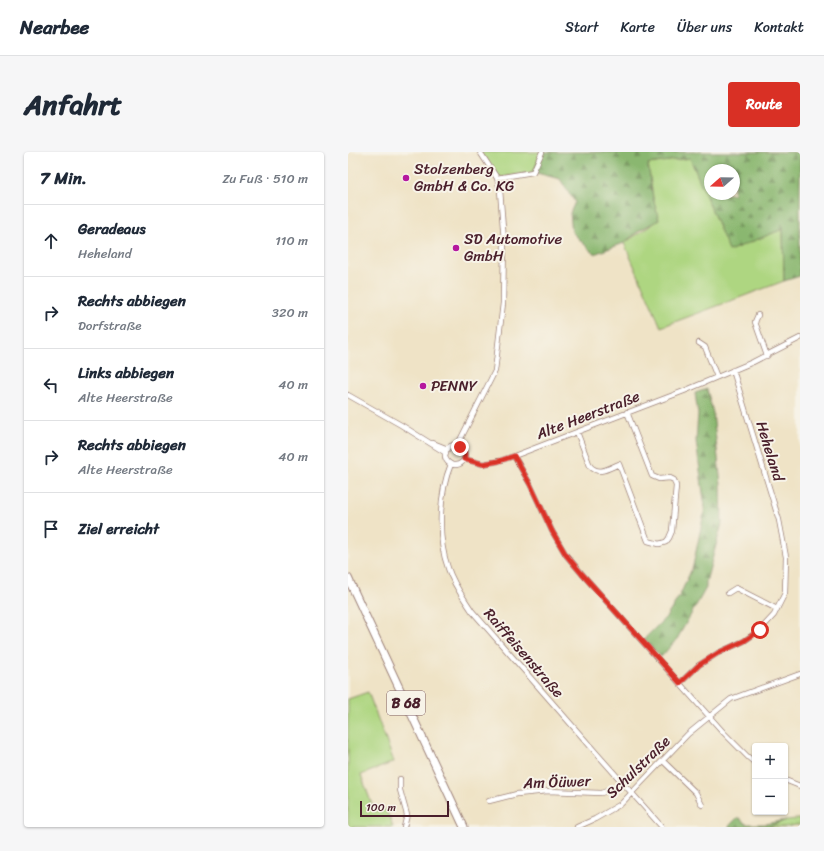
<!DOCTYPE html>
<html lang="de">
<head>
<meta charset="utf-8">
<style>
  :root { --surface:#fff; --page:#f6f6f7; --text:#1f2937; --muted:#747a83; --line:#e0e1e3; --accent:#d93025 }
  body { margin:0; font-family:Sriracha,sans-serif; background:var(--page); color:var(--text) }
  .controls { position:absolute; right:12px; bottom:12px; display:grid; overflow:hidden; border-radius:4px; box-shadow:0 1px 3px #0004 }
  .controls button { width:36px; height:36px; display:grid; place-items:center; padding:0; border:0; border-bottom:1px solid var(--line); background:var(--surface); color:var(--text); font:20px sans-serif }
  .compass { position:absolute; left:356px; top:12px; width:36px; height:36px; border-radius:50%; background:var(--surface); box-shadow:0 1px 3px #0004; rotate:250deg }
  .scale { position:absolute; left:12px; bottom:10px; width:89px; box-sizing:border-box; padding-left:4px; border:2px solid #4a1f2b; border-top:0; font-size:11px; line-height:14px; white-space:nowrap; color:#4a1f2b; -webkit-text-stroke:3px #f7f3e8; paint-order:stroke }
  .stop { position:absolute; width:12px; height:12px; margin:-9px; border:3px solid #d93025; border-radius:50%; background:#fff }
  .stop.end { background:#d93025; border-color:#fff; box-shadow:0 1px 4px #0008 }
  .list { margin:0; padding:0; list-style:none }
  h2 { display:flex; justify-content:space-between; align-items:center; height:52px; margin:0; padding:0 16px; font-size:17px }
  h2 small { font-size:13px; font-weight:400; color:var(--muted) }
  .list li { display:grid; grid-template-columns:26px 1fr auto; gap:12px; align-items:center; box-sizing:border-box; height:72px; padding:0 16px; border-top:1px solid var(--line) }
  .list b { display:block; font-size:15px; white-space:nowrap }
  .list p { margin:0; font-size:13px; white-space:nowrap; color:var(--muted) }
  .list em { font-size:13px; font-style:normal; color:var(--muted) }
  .icon { flex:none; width:22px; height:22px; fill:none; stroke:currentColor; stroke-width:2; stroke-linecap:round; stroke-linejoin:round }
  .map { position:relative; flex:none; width:452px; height:675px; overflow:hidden; border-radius:4px }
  header { display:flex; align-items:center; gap:24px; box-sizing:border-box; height:56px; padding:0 20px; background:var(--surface); border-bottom:1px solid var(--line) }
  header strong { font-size:19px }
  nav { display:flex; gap:22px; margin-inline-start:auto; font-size:14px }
  .intro { display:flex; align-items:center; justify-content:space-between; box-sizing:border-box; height:96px; padding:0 24px }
  h1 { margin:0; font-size:28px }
  .button { padding:10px 18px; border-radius:4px; background:var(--accent); color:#fff; font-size:14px; font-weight:700 }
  main { display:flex; gap:24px; padding:0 24px }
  aside { flex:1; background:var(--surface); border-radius:4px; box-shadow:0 1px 3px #0004 }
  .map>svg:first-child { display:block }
  .green { fill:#aed681; stroke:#7c7a56 }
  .forest { fill:url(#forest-firs); stroke:#6a6b4d; fill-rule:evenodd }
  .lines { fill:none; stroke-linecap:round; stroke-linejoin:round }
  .minor-casing { stroke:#9c8178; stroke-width:6 }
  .primary-casing { stroke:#9c8178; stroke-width:9 }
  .minor { stroke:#fff; stroke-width:4.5 }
  .primary { stroke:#fff; stroke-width:7 }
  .route { stroke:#d93025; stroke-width:5 }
  .poi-dot { fill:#b5179e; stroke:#f7f3e8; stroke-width:1.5 }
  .labels { text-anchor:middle; stroke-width:4; stroke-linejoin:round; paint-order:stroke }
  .shield { fill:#f7f3e8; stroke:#7e5f64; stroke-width:1 }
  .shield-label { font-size:14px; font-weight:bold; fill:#4a1f2b }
  .poi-label { font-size:15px; fill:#4a1f2b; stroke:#f7f3e8; text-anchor:start }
  .street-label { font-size:15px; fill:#4a1f2b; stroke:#f7f3e8 }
</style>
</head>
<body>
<header>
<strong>Nearbee</strong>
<nav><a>Start</a><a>Karte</a><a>Über uns</a><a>Kontakt</a></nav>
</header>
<div class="intro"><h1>Anfahrt</h1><a class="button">Route</a></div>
<main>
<aside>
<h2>7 Min.<small>Zu Fuß · 510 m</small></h2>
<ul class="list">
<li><svg class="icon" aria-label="ahead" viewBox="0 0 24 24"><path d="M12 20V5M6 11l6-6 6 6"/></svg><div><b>Geradeaus</b><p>Heheland</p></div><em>110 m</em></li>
<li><svg class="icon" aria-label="right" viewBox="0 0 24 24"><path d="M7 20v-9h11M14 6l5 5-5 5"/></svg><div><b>Rechts abbiegen</b><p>Dorfstraße</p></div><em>320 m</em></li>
<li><svg class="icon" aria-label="left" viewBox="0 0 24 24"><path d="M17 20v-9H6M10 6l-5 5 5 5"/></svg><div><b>Links abbiegen</b><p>Alte Heerstraße</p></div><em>40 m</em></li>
<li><svg class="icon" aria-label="right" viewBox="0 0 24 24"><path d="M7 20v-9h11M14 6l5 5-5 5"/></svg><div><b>Rechts abbiegen</b><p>Alte Heerstraße</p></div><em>40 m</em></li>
<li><svg class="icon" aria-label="arrive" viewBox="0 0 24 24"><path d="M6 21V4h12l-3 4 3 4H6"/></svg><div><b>Ziel erreicht</b></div></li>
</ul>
</aside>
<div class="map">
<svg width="452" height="675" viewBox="0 0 452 675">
  <defs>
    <pattern id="forest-firs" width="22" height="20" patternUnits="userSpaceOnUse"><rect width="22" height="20" fill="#8ab76f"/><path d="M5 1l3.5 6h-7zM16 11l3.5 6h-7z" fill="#73945b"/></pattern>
  </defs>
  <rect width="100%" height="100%" fill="#f7f3e8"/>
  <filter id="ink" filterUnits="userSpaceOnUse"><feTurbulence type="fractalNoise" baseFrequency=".025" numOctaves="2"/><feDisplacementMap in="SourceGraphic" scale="8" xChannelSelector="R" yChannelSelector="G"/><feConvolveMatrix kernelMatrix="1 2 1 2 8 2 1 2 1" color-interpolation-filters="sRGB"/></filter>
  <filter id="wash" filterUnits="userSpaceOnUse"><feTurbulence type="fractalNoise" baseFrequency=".012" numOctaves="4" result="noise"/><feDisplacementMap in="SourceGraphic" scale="16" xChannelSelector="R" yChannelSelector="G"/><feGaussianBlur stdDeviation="0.9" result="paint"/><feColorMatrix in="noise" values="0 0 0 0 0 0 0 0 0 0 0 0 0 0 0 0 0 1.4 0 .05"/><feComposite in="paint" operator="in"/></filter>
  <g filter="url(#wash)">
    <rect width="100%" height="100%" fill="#efe3c6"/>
    <!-- green -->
    <path class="green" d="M132 0H194L185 20 149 26Z
      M342 6 381 98 435 77 436 129 313 175 276 91 311 68 305 46 300 12Z
      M20 540 46 610 13 623 26 658 31 659 38 657 45 675H0V547Z
      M449 667H452V674L449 673 437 675H420L438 668Z"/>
    <!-- forest -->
    <path class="forest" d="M194 0H452V124L436 129 435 77 381 99 342 6 300 12 305 46 311 68 292 78 276 91 246 102 224 80 222 61 227 50 212 27 185 20ZM362 18H386V42H362Z
      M359 237 365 261 373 333 374 371 358 430V436L329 487 313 505 296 487 319 464 332 443 345 414 357 356 348 289 350 262 347 241Z
      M390 665 398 672H417L438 668 420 675H380Z"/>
  </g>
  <g filter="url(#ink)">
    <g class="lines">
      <defs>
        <path id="minor" d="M149 26 185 20 194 0
          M410 163 407 170 419 204
          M351 191 357 195 369 225
          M0 243 53 273 98 301
          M229 280 242 314C251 324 261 316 271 312L300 389 311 392 318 390 321 386 324 379 328 334 326 328 322 326 311 327 304 324 279 260
          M85 291 100 297
          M97 303a10 10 0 1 1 20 0a10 10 0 1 1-20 0Z
          M109 294 147 219 155 151 156 89 152 38 149 26 132 0
          M166 304 182 332 204 379 218 403 235 423 376 581 400 605 407 611
          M116 307 135 312 151 309 166 304 336 239 405 210 452 186
          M103 312C91 341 89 386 100 416 105 432 115 445 124 459L250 603 314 675
          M380 441 388 436 429 457
          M332 531 351 513 370 501 396 489 412 478 426 463 437 441 438 405 431 368 385 218
          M315 609 348 641 354 653
          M52 627V638L59 663 56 675
          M437 628 452 634
          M141 649 169 642 200 639 253 641 269 636 275 631
          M229 675 247 667 273 652 340 582 383 547 452 522"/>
        <path id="primary" d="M0 426 116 675"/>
      </defs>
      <!-- minor casing -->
      <use href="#minor" class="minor-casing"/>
      <!-- primary casing -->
      <use href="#primary" class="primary-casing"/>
      <!-- minor -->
      <use href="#minor" class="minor"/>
      <!-- primary -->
      <use href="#primary" class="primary"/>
    </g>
  </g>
  <g class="lines" filter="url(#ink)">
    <!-- route -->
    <path class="route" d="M112 295C116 298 118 302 116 307L135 312 151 309 166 304 182 332 204 379 218 403 234 422 332 531 351 513 370 501 396 489 412 478"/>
  </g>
  <!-- markers -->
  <g class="poi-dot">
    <circle cx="58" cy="26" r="4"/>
    <circle cx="108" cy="96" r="4"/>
    <circle cx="75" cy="234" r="4"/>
  </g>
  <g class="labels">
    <!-- shield labels -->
    <rect class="shield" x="39" y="539" width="38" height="24" rx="3"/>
    <g class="shield-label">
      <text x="58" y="556">B 68</text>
    </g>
    <!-- poi labels -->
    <g class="poi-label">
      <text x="66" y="22">Stolzenberg<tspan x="66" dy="17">GmbH &amp; Co. KG</tspan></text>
      <text x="116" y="92">SD Automotive<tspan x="116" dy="17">GmbH</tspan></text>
      <text x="83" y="239">PENNY</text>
    </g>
    <!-- street labels -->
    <g class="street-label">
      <text transform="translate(240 263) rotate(-21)" y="5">Alte Heerstraße</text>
      <text transform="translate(422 299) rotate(73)" y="5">Heheland</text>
      <text transform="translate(176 501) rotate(49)" y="5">Raiffeisenstraße</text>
      <text transform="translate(290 615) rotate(-44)" y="5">Schulstraße</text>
      <text transform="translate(209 630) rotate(-2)" y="5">Am Öüwer</text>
    </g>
  </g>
</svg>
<div class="controls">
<button>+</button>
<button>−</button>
</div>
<svg class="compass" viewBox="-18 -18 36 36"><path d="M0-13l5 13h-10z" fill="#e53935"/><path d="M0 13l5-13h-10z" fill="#747a83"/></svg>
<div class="scale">100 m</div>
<div class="stop" style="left:412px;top:478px"></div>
<div class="stop end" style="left:112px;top:295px"></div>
</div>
</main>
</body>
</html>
